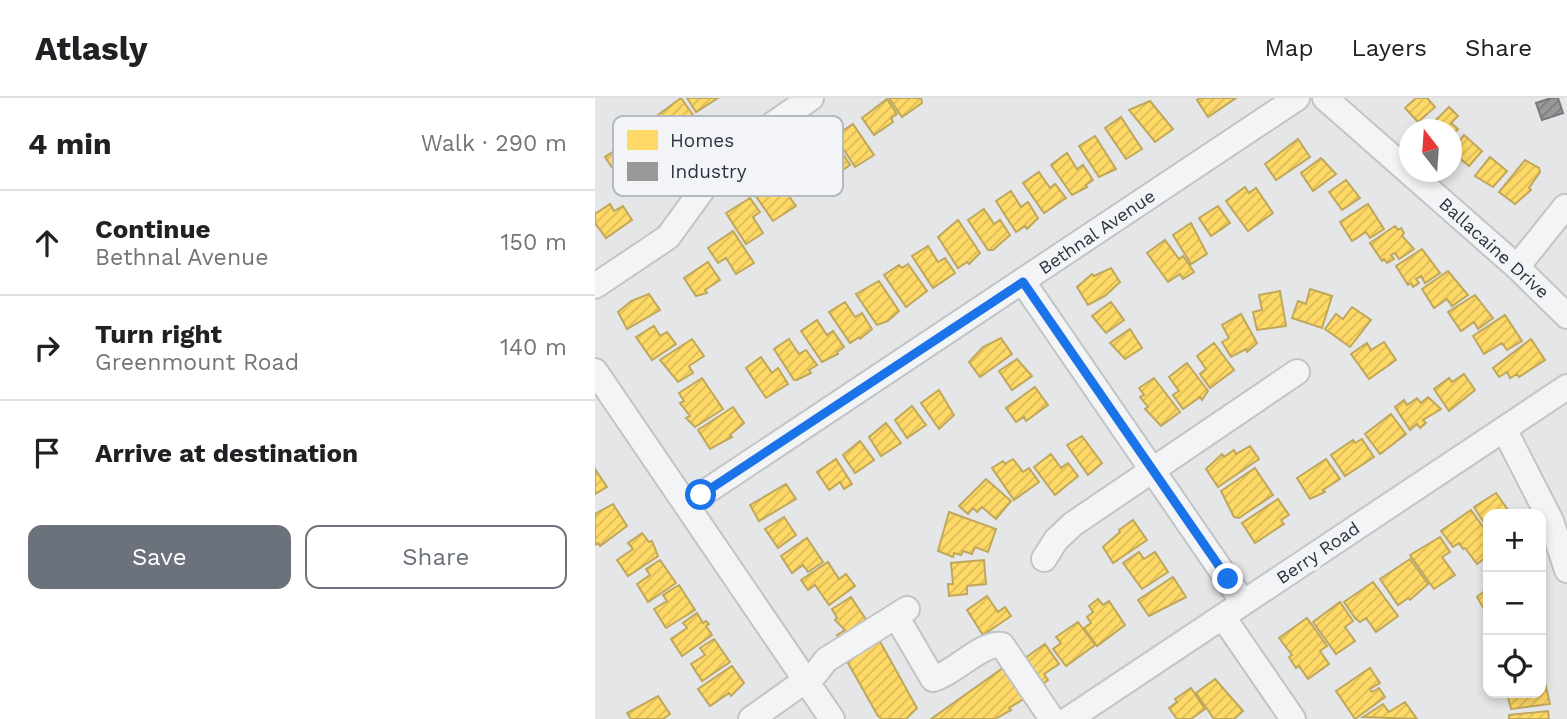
<!DOCTYPE html>
<html lang="en">
<head>
<meta charset="utf-8">
<style>
  :root { --surface:#fff; --page:#f6f6f6; --text:#202124; --muted:#757577; --line:#e0e0e0; --accent:#6c727b }
  body { margin:0; font-family:"Work Sans",sans-serif; background:var(--page); color:var(--text) }
  .controls { position:absolute; right:21px; bottom:21px; display:grid; overflow:hidden; border-radius:14px; box-shadow:0 4px 10px #0003 }
  .controls button { width:63px; height:63px; display:grid; place-items:center; padding:0; border:0; border-bottom:2px solid var(--line); background:var(--surface); color:var(--text); font:35px sans-serif }
  .compass { position:absolute; left:804px; top:21px; width:63px; height:63px; border-radius:50%; background:var(--surface); box-shadow:0 4px 10px #0003; rotate:343deg }
  .stop { position:absolute; width:21px; height:21px; margin:-16px; border:5px solid #1a73e8; border-radius:50%; background:#fff }
  .stop.end { background:#1a73e8; border-color:#fff; box-shadow:0 2px 7px #0008 }
  .list { margin:0; padding:0; list-style:none }
  h2 { display:flex; justify-content:space-between; align-items:center; height:91px; margin:0; padding:0 28px; font-size:30px }
  h2 small { font-size:23px; font-weight:400; color:var(--muted) }
  .list li { display:grid; grid-template-columns:46px 1fr auto; gap:21px; align-items:center; box-sizing:border-box; height:105px; padding:0 28px; border-top:2px solid var(--line) }
  .list b { display:block; font-size:26px; white-space:nowrap }
  .list p { margin:0; font-size:23px; white-space:nowrap; color:var(--muted) }
  .list em { font-size:23px; font-style:normal; color:var(--muted) }
  .actions { display:flex; gap:14px; padding:21px 28px }
  .actions a { flex:1; padding:16px 0; border:2px solid var(--accent); border-radius:14px; text-align:center; font-size:24px; color:var(--accent) }
  .actions .main { background:var(--accent); color:#fff }
  .icon { flex:none; width:38px; height:38px; fill:none; stroke:currentColor; stroke-width:2; stroke-linecap:round; stroke-linejoin:round }
  .map { position:relative; flex:none; width:972px; height:621px; overflow:hidden }
  header { display:flex; align-items:center; gap:42px; box-sizing:border-box; height:98px; padding:0 35px; background:var(--surface); border-bottom:2px solid var(--line) }
  header strong { font-size:33px }
  nav { display:flex; gap:38px; margin-inline-start:auto; font-size:24px }
  main { display:flex }
  aside { flex:1; background:var(--surface) }
  .map>svg:first-child { display:block }
  .homes { fill:url(#homes-hatch); stroke:#bfa75b; stroke-width:2 }
  .industry { fill:url(#industry-hatch); stroke:#787a7f; stroke-width:2 }
  .lines { fill:none; stroke-linecap:round; stroke-linejoin:round }
  .minor-casing { stroke:#c2c4c6; stroke-width:28 }
  .minor { stroke:#f3f4f5; stroke-width:24 }
  .route { stroke:#1a73e8; stroke-width:9 }
  .labels { text-anchor:middle; stroke-width:7; stroke-linejoin:round; paint-order:stroke }
  .street-label { font-size:18px; fill:#2b3341; stroke:#f2f4f7 }
  .key { fill:#f2f4f7; stroke:#b6bac0; stroke-width:2 }
  .key-label { font-size:19px; fill:#2b3341 }
</style>
</head>
<body>
<header>
<strong>Atlasly</strong>
<nav><a>Map</a><a>Layers</a><a>Share</a></nav>
</header>
<main>
<aside>
<h2>4 min<small>Walk · 290 m</small></h2>
<ul class="list">
<li><svg class="icon" aria-label="ahead" viewBox="0 0 24 24"><path d="M12 20V5M6 11l6-6 6 6"/></svg><div><b>Continue</b><p>Bethnal Avenue</p></div><em>150 m</em></li>
<li><svg class="icon" aria-label="right" viewBox="0 0 24 24"><path d="M7 20v-9h11M14 6l5 5-5 5"/></svg><div><b>Turn right</b><p>Greenmount Road</p></div><em>140 m</em></li>
<li><svg class="icon" aria-label="arrive" viewBox="0 0 24 24"><path d="M6 21V4h12l-3 4 3 4H6"/></svg><div><b>Arrive at destination</b></div></li>
</ul>
<div class="actions"><a class="main">Save</a><a>Share</a></div>
</aside>
<div class="map">
<svg width="972" height="621" viewBox="0 0 972 621">
  <defs>
    <pattern id="homes-hatch" width="6" height="6" patternUnits="userSpaceOnUse" patternTransform="scale(1.75)"><rect width="6" height="6" fill="#ffd966"/><path d="M-1 1l2-2M0 6l6-6M5 7l2-2" fill="none" stroke="#dbbb5a"/></pattern>
    <pattern id="industry-hatch" width="6" height="6" patternUnits="userSpaceOnUse" patternTransform="scale(1.75)"><rect width="6" height="6" fill="#999"/><path d="M-1 1l2-2M0 6l6-6M5 7l2-2" fill="none" stroke="#7d7d7e"/></pattern>
  </defs>
  <rect width="100%" height="100%" fill="#e4e6e8"/>
  <!-- homes -->
  <path class="homes" d="M86 0 98 17 76 36 63 17Z
    M92 0H123L101 14Z
    M294 0H326L327 5 307 19Z
    M605 0H641L613 19 602 2Z
    M821 0H832L840 9 823 24 810 10Z
    M292 1 302 16 296 20 298 24 279 37 267 20Z
    M555 3 578 31 560 44 534 12Z
    M854 9 863 18 856 25 863 31 856 38V32L832 31Z
    M526 19 547 51 531 61 510 30Z
    M258 26 279 57 260 69 240 38Z
    M869 37 887 53 874 68 856 53Z
    M500 38 521 71 504 79 484 48Z
    M238 41 255 67 236 80 231 72 225 75 213 57Z
    M703 41 715 59 681 82 670 66Z
    M28 47 39 63 47 58 56 73 31 90 10 59Z
    M472 55 482 71 488 67 498 82 491 87 492 89 477 97 456 67Z
    M895 59 912 73 898 89 880 78Z
    M726 60 741 76 718 93 706 75Z
    M930 62 944 70 945 74 934 90 936 92 920 106 904 94Z
    M444 74 455 90 460 86 471 100 449 115 428 85Z
    M180 79 201 108 178 123 158 94Z
    M751 82 765 100 747 112 734 94Z
    M650 89 654 95 661 90 678 115 653 133 631 103Z
    M416 93 426 109 433 104 443 120 432 131 430 128 421 134 401 103Z
    M155 100 165 114 158 119 168 135 151 146 131 115Z
    M15 106 19 113 28 108 37 122 11 140 0 125V116Z
    M773 106 789 131 775 140 771 134 757 143 745 124Z
    M623 108 635 125 616 138 604 120Z
    M389 111 399 126 405 122 415 137 398 152H393L373 122Z
    M363 122 385 155 374 166 372 164 363 170 343 139Z
    M596 125 612 156 596 166 578 137Z
    M800 128 803 132 806 130 809 135 807 138 819 151 804 161 800 155 796 157 799 161 792 165 789 161 787 163 775 145Z
    M138 133 159 165 141 176 131 160 123 165 113 150Z
    M570 142 584 161 588 158 599 174 588 181 585 176 573 184 552 155Z
    M333 148 343 164 350 160 360 175 338 190 317 158Z
    M827 151 845 175 830 185 826 178 821 181 824 185 818 189 816 185 813 187 801 168Z
    M113 164 125 182 110 192 112 195 101 198 89 180Z
    M313 166 332 193 311 209 289 177 304 167 307 170Z
    M516 170 525 184 510 198 493 207 482 189 497 176 499 178Z
    M853 173 873 197 857 208 852 201 839 210 827 191Z
    M284 183 304 213 293 223 282 227 261 196Z
    M715 191 737 198 727 230 697 220 703 203 711 206Z
    M685 193 691 228 662 232 658 214 667 212 664 197Z
    M54 196 65 212 32 231 23 214 36 203Z
    M880 197 898 220 883 231 879 224 866 233 853 214Z
    M250 204 260 219 267 215 277 231 265 241 264 239 255 245 234 214Z
    M516 204 529 222 511 235 497 218Z
    M757 209 776 222 755 249 730 231 741 216 748 221Z
    M646 216 662 245 652 254 651 251 636 259 627 244 634 240 627 227Z
    M910 217 927 243 912 252 907 245 889 256 878 238Z
    M222 222 232 237 238 233 249 249 242 254 243 256 227 264 206 233Z
    M59 228 65 238 72 234 81 246 57 262 41 239Z
    M535 231 547 250 530 261 515 245Z
    M406 240 417 256 385 279 374 264 388 249Z
    M97 241 109 258 94 268 98 275 83 284 65 262Z
    M194 241 204 256 211 252 222 267 214 272 216 275 202 282H199L179 251Z
    M936 241 950 262 924 279 922 276 915 280 912 274 904 279 898 270Z
    M789 244 801 262 774 281 756 256 772 245 776 252Z
    M619 245 639 272 615 290 605 276 611 271 602 258Z
    M166 259 177 275 183 270 193 286 171 300 151 270Z
    M422 261 437 278 417 292 404 273Z
    M592 265 613 293 607 302 605 299 588 311 578 297 584 293 574 279Z
    M869 276 880 292 854 313 839 291 854 280 857 284Z
    M107 280 128 311 100 329 91 320 95 318 85 305 89 303 84 295Z
    M559 280 585 314 566 328 550 311 553 309 545 299 549 297 544 290Z
    M440 289 453 307 431 323 429 319 421 324 411 310Z
    M344 292 359 317 344 331 326 305Z
    M833 299 846 311 828 322 831 325 825 330 822 326 815 332 800 309 809 302 812 307 822 300 826 305Z
    M317 308 331 327 312 340 300 322Z
    M138 309 149 325 135 337 137 339 115 351 103 332Z
    M796 316 811 336 785 356 770 336Z
    M291 325 306 345 286 358 274 339Z
    M487 338 507 365 493 377 472 347Z
    M767 341 779 359 750 378 736 357 758 342 760 345Z
    M265 343 279 362 260 375 248 357Z
    M655 348 664 361 623 389 611 371 627 356 629 359 639 352 641 356Z
    M456 356 466 370 473 365 483 378 460 397 439 369Z
    M241 361 257 386 249 391 245 384 234 392 222 374Z
    M418 361 428 374 434 370 444 384 419 402 397 370 408 363 410 366Z
    M731 361 745 381 728 392 730 394 715 401 702 380Z
    M660 370 678 397 644 420 639 419 626 393Z
    M0 371 12 389 0 396Z
    M391 381 416 403 401 421 387 409 382 414 378 410 373 416 364 408Z
    M191 386 201 401 164 423 155 407Z
    M901 395 916 416H893V431L879 409Z
    M683 401 694 417 686 422 689 426 660 445 647 425Z
    M18 406 32 428 5 448 3 445 0 447V416Z
    M876 412 893 436V458L882 466 870 450 868 451 864 445 858 449 846 433Z
    M354 414 401 431 393 454 380 449 377 456 368 453 366 457 359 455 358 459 343 453Z
    M189 419 201 437 183 450 170 431Z
    M538 422 552 442 518 465 508 449 525 434 524 432Z
    M47 435 54 444 57 443 63 458 33 478 22 462 38 451 33 445Z
    M845 439 855 454 847 459 860 477 839 491 815 457Z
    M212 440 228 464 213 474 208 467 197 475 186 458Z
    M544 454 549 461 560 454 573 474 547 491 528 465Z
    M815 461 833 486 815 502 813 500 803 507 785 481Z
    M65 462 81 485 53 504 42 486 55 477 51 471Z
    M389 462 391 486 372 488V496L354 498 353 486H358L356 465Z
    M233 464 244 481 251 476 260 488 234 507 220 487 213 492 206 482Z
    M578 479 591 499 554 518 543 502Z
    M778 484 803 518 781 534 771 520 765 524 760 520 749 504Z
    M84 487 100 512 71 530 59 511 72 503 68 497Z
    M893 490V508L889 511 882 499Z
    M392 498 403 514 410 509 416 518 388 537 372 512Z
    M256 499 276 529 249 546 242 537 250 532 240 522 242 520 237 511Z
    M503 501 508 507 514 503 530 527 502 548 489 530 496 525 492 519 498 514 494 508Z
    M745 504 758 523 750 529 760 543 741 556 718 524Z
    M102 515 108 525 111 523 114 526 111 528 117 537 87 558 76 541 92 530 88 525Z
    M712 520 732 548 725 553 734 566 713 581 704 568 701 570 694 559 697 557 684 540Z
    M483 524 500 547 471 568 458 551 466 545 461 539Z
    M283 540 322 610 311 621H287L283 618 249 558Z
    M119 541 135 564 107 583 96 566 110 557 105 550Z
    M450 546 464 566 449 576 453 582 444 589 426 563Z
    M415 565 437 596 414 610 416 612 400 621H336Z
    M137 568 149 585 136 598 134 595 115 608 103 591Z
    M775 570 785 585 775 591 777 594 784 590 790 599 760 621 741 593Z
    M948 576 955 606 916 611 912 595H946Z
    M620 581 648 613 639 621H619L601 595Z
    M596 590 610 611 596 621H582L574 610 582 604 580 601Z
    M63 598 75 616 68 621H36L32 615Z
    M810 604 822 621 768 619 788 606 794 614Z
    M953 613 954 621H914V617Z"/>
  <!-- industry -->
  <path class="industry" d="M956 0H963L968 15 947 22 941 5Z"/>
  <g class="lines">
    <defs>
      <path id="minor" d="M730 0 922 169 972 218
        M922 169 970 109
        M428 184 648 504
        M0 188 73 139 132 58 216 0
        M0 273 237 621
        M909 331 956 423 972 472
        M91 407 702 0
        M449 461 461 442 478 426 702 274
        M301 518 338 581C360 575 388 543 407 547L457 621
        M628 519 698 621
        M156 621 221 575 231 562 312 511
        M474 621 972 289"/>
    </defs>
    <!-- minor casing -->
    <use href="#minor" class="minor-casing"/>
    <!-- minor -->
    <use href="#minor" class="minor"/>
  </g>
  <g class="lines">
    <!-- route -->
    <path class="route" d="M106 397 428 184 633 481"/>
  </g>
  <g class="labels">
    <!-- street labels -->
    <g class="street-label">
      <text transform="translate(502 134) rotate(-34)" y="6">Bethnal Avenue</text>
      <text transform="translate(899 150) rotate(42)" y="6">Ballacaine Drive</text>
      <text transform="translate(723 455) rotate(-34)" y="6">Berry Road</text>
    </g>
  </g>
  <!-- legend -->
  <rect x="18" y="18" width="230" height="80" rx="10" class="key"/>
  <rect x="32" y="32" width="31" height="20" fill="#ffd966"/>
  <rect x="32" y="64" width="31" height="19" fill="#999"/>
  <g class="key-label">
    <text x="75" y="49">Homes</text>
    <text x="75" y="80">Industry</text>
  </g>
</svg>
<div class="controls">
<button>+</button>
<button>−</button>
<button><svg class="icon" aria-label="locate" viewBox="0 0 24 24"><circle cx="12" cy="12" r="6"/><path d="M12 2v4M12 18v4M2 12h4M18 12h4"/></svg></button>
</div>
<svg class="compass" viewBox="-18 -18 36 36"><path d="M0-13l5 13h-10z" fill="#e53935"/><path d="M0 13l5-13h-10z" fill="#757577"/></svg>
<div class="stop" style="left:106px;top:397px"></div>
<div class="stop end" style="left:633px;top:481px"></div>
</div>
</main>
</body>
</html>
